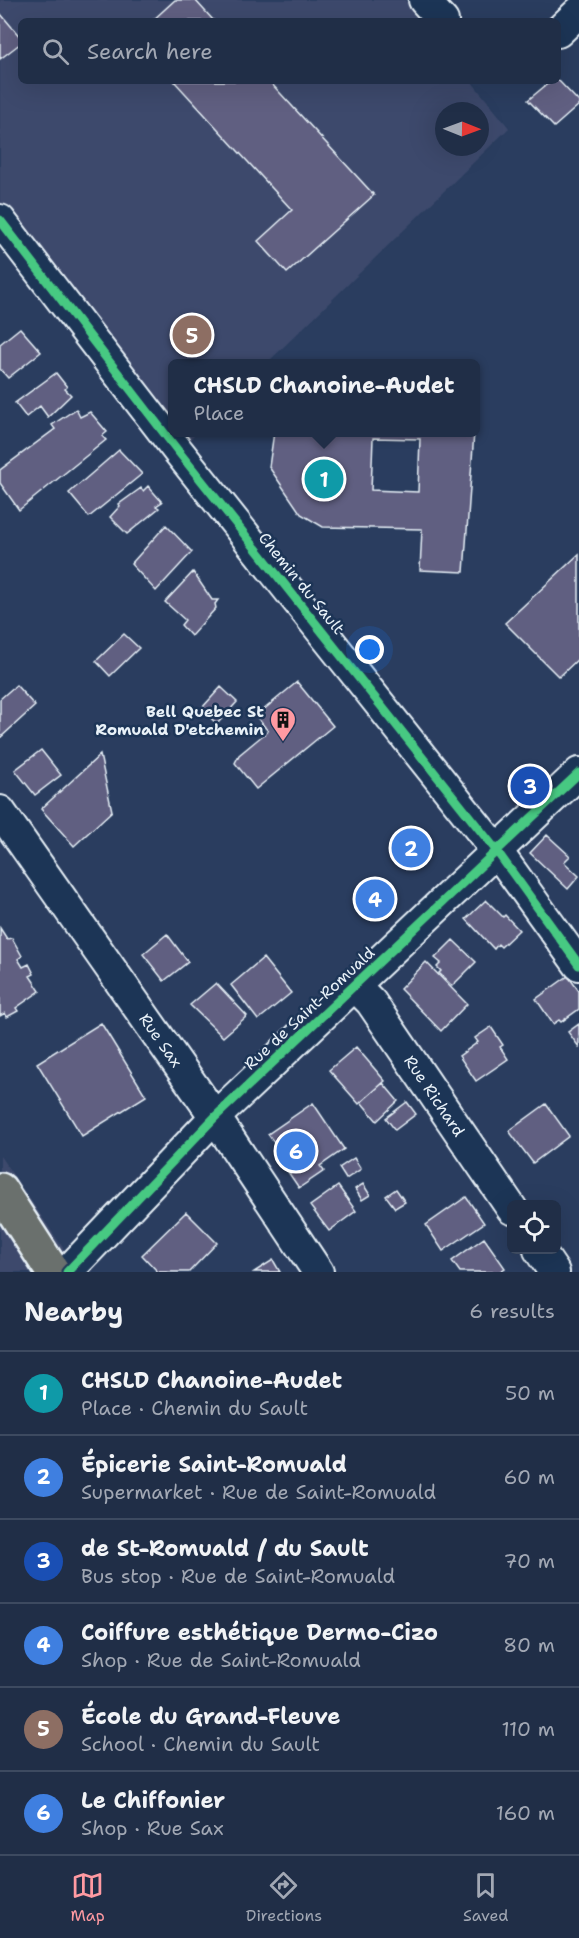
<!DOCTYPE html>
<html lang="en">
<head>
<meta charset="utf-8">
<style>
  :root { --surface:#202e47; --page:#2d3a52; --text:#f1f3f6; --muted:#a2a8b4; --line:#3d4a60; --accent:#ff9aa2 }
  body { margin:0; font-family:"Shantell Sans",sans-serif; background:var(--page); color:var(--text) }
  .controls { position:absolute; right:18px; bottom:18px; display:grid; overflow:hidden; border-radius:9px; box-shadow:0 6px 24px #0002 }
  .controls button { width:54px; height:54px; display:grid; place-items:center; padding:0; border:0; border-bottom:2px solid var(--line); background:var(--surface); color:var(--text); font:30px sans-serif }
  .compass { position:absolute; left:435px; top:102px; width:54px; height:54px; border-radius:50%; background:var(--surface); box-shadow:0 6px 24px #0002; rotate:91deg }
  .you { position:absolute; left:370px; top:650px; width:21px; height:21px; margin:-15px; border:4px solid #fff; border-radius:50%; background:#1a73e8; box-shadow:0 0 0 9px #1a73e833 }
  .badge { display:grid; place-items:center; width:39px; height:39px; border-radius:50%; background:var(--accent); color:#fff; font-size:20px; font-weight:700 }
  .pin { position:absolute; translate:-50% -50%; border:3px solid #fff; box-shadow:0 2px 6px #0006 }
  .popup { position:absolute; left:168px; top:359px; width:312px; height:78px; box-sizing:border-box; display:grid; place-content:center; border-radius:9px; background:var(--surface); filter:drop-shadow(0 2px 4px #0005); font-size:20px; white-space:nowrap; color:var(--muted) }
  .popup b { font-size:22px; color:var(--text) }
  .popup::after { content:''; position:absolute; left:50%; top:100%; margin-left:-12px; border:12px solid transparent; border-top-color:var(--surface) }
  .list { margin:0; padding:0; list-style:none }
  h2 { display:flex; justify-content:space-between; align-items:center; height:78px; margin:0; padding:0 24px; font-size:26px }
  h2 small { font-size:20px; font-weight:400; color:var(--muted) }
  .list li { display:grid; grid-template-columns:39px 1fr auto; gap:18px; align-items:center; box-sizing:border-box; height:84px; padding:0 24px; border-top:2px solid var(--line) }
  .list b { display:block; font-size:22px; white-space:nowrap }
  .list p { margin:0; font-size:20px; white-space:nowrap; color:var(--muted) }
  .list em { font-size:20px; font-style:normal; color:var(--muted) }
  .icon { flex:none; width:33px; height:33px; fill:none; stroke:currentColor; stroke-width:2; stroke-linecap:round; stroke-linejoin:round }
  .map { position:relative; flex:none; width:579px; height:1272px; overflow:hidden }
  .search { position:absolute; background:var(--surface); box-shadow:0 6px 24px #0002; left:18px; right:18px; top:18px; height:66px; display:flex; align-items:center; gap:15px; box-sizing:border-box; padding:0 21px; border-radius:9px; color:var(--muted); font-size:22px }
  .sheet { height:582px; background:var(--surface) }
  nav { display:flex; justify-content:space-around; align-items:center; box-sizing:border-box; height:84px; border-top:2px solid var(--line); background:var(--surface); font-size:16px; color:var(--muted) }
  nav a { display:grid; justify-items:center; gap:3px }
  nav .on { color:var(--accent) }
  .map>svg:first-child { display:block }
  .built { fill:#3d4a6c; fill-rule:evenodd }
  .building { fill:#605f81; stroke:#e8f1f8; stroke-width:1.5; fill-rule:evenodd }
  .lines { fill:none; stroke-linecap:round; stroke-linejoin:round }
  .minor-casing { stroke:#e8f1f8; stroke-width:34 }
  .major-casing { stroke:#e8f1f8; stroke-width:38 }
  .minor { stroke:#1d3557; stroke-width:30 }
  .major { stroke:#6a706d; stroke-width:33 }
  .cycleway-casing { stroke:#1d3557; stroke-width:13 }
  .cycleway { stroke:#46c982; stroke-width:9 }
  .labels { text-anchor:middle; stroke-width:5; stroke-linejoin:round; paint-order:stroke }
  .street-label { font-size:16px; fill:#e8f1f8; stroke:#1d3557 }
  .poi-label { font-size:16px; font-weight:bold; fill:#e8f1f8; stroke:#1d3557; text-anchor:end }
</style>
</head>
<body>
<div class="map">
<svg width="579" height="1272" viewBox="0 0 579 1272">
  <rect width="100%" height="100%" fill="#2a3d5f"/>
  <filter id="ink" filterUnits="userSpaceOnUse"><feTurbulence type="fractalNoise" baseFrequency=".0167" numOctaves="2"/><feDisplacementMap in="SourceGraphic" scale="12" xChannelSelector="R" yChannelSelector="G"/><feConvolveMatrix kernelMatrix="1 2 1 2 8 2 1 2 1" color-interpolation-filters="sRGB"/></filter>
  <g filter="url(#ink)">
    <!-- built -->
    <path class="built" d="M0 0H405L422 21H21V81H471L509 128 267 363 172 364V432L197 433 178 451 0 220ZM444 111H480V147H444Z
      M0 1156 70 1258 79 1272H0Z"/>
    <!-- building -->
    <path class="building" d="M175 0H195L214 21H152Z
      M0 13 21 38V43L0 59Z
      M558 80 579 102V105L554 127 528 100 551 81Z
      M174 81H269L374 195 287 273 258 241 292 210Z
      M20 328 41 352 8 378 0 369V344Z
      M56 373 67 387 65 389 71 395 48 417 40 406 26 417 15 403Z
      M76 409 80 417 90 412 107 432 102 436 106 440 19 510 0 483V470L55 429 52 425Z
      M274 432H474L464 572 420 570 422 529 323 527 301 514 269 467ZM373 438 420 439 418 492 371 490Z
      M119 450 142 474 89 517 69 493Z
      M148 486 162 502 156 506 159 508 127 534 110 517 120 506 119 504 141 488 143 491Z
      M166 525 192 552 156 591 131 564Z
      M579 554V658L559 677 505 623Z
      M193 572 212 600H218L215 604 216 608 191 636 181 625 185 620 165 602Z
      M124 634 139 648 110 676 96 661Z
      M297 682 333 726 256 789 235 763 239 755 268 731 256 716Z
      M16 685 35 706 0 738V699Z
      M221 687 237 702 217 724 201 709Z
      M41 750 61 775 35 795 15 770Z
      M100 755 112 811 74 846 41 809Z
      M547 835 570 856 564 862 579 876 568 889 530 853Z
      M486 900 503 917 505 915 519 930 501 947 498 944 494 949 466 919Z
      M0 928 7 939 12 938 22 956 18 959 23 967 29 964 34 974 30 976 40 991 16 1008 18 1011 7 1017 5 1013 0 1016Z
      M167 934 188 962 164 981 143 954Z
      M453 940 476 962 452 986 439 973 441 971 437 967 441 963 435 958Z
      M263 958 291 993 258 1020 231 985Z
      M426 962 467 1004 441 1031 400 989Z
      M568 976 579 991V1009L561 1022 559 1020 553 1024 536 999Z
      M216 983 247 1016 223 1037 190 1005Z
      M101 1023 146 1096 82 1136 37 1063Z
      M579 1024V1047L568 1032Z
      M491 1027 503 1045 500 1047 508 1059 476 1081 459 1056 478 1042 475 1038Z
      M356 1047 385 1081 359 1104 329 1070Z
      M383 1083 398 1101 377 1121 361 1102Z
      M407 1102 416 1114 395 1130 386 1118Z
      M313 1103 344 1149 320 1166 324 1171 299 1188 284 1166 288 1163 268 1134Z
      M546 1104 569 1136 533 1163 509 1131Z
      M354 1158 361 1169 346 1179 339 1168Z
      M363 1184 370 1195 362 1200 355 1189Z
      M338 1186 356 1211 329 1231 310 1206Z
      M396 1189 405 1202 395 1208 386 1196Z
      M466 1197 484 1223 443 1251 426 1225Z
      M186 1212 217 1243 189 1272H158L142 1255Z
      M484 1238 505 1268 499 1272H460L452 1261Z
      M273 1260 280 1272H254Z"/>
    <g class="lines">
      <defs>
        <g id="minor">
          <path d="M424 0 443 21"/>
          <path d="M558 32 579 12"/>
          <path d="M0 220 178 451 496 850 579 965"/>
          <path id="s1" d="M0 811 215 1117 318 1272"/>
          <path id="s2" d="M355 986 371 1002 512 1209"/>
          <path d="M539 1250 554 1272"/>
          <path d="M67 1272 215 1117 579 773"/>
        </g>
        <path id="major" d="M0 1190 53 1272"/>
      </defs>
      <!-- minor casing -->
      <use href="#minor" class="minor-casing"/>
      <!-- major casing -->
      <use href="#major" class="major-casing"/>
      <!-- minor -->
      <use href="#minor" class="minor"/>
      <!-- major -->
      <use href="#major" class="major"/>
      <defs>
        <path id="cycleway" d="M0 220 178 451 496 850 579 965
          M67 1272 215 1117 579 773"/>
      </defs>
      <!-- cycleway casing -->
      <use href="#cycleway" class="cycleway-casing"/>
      <!-- cycleway -->
      <use href="#cycleway" class="cycleway"/>
    </g>
  </g>
  <!-- icons -->
  <defs>
    <symbol id="building-pin" viewBox="-11 -11 22 30"><path d="M0 17L-7.5 6A9.5 9.5 0 1 1 7.5 6Z" fill="#ff9aa2" stroke="#1d3557"/><path d="M-4-6H4V6H1V3H-1V6H-4ZM-2.5-4.3h1.7v1.8h-1.7ZM.8-4.3h1.7v1.8H.8ZM-2.5-1h1.7V.8h-1.7ZM.8-1h1.7V.8H.8Z" fill="#111"/></symbol>
  </defs>
  <g fill-rule="evenodd">
    <use href="#building-pin" x="268" y="705" width="30" height="40"/>
  </g>
  <g class="labels">
    <!-- street labels -->
    <g class="street-label">
      <text transform="translate(302 583) rotate(51)" y="6">Chemin du Sault</text>
      <text transform="translate(309 1008) rotate(-43)" y="6">Rue de Saint-Romuald</text>
      <text dy="6" stroke="none"><textPath href="#s1" startOffset="280">Rue Sax</textPath></text>
      <text dy="6" stroke="none"><textPath href="#s2" startOffset="136">Rue Richard</textPath></text>
    </g>
    <!-- poi labels -->
    <g class="poi-label">
      <text x="264" y="717">Bell Quebec St<tspan x="264" dy="18">Romuald D'etchemin</tspan></text>
    </g>
  </g>
</svg>
<div class="controls">
<button><svg class="icon" aria-label="locate" viewBox="0 0 24 24"><circle cx="12" cy="12" r="6"/><path d="M12 2v4M12 18v4M2 12h4M18 12h4"/></svg></button>
</div>
<svg class="compass" viewBox="-18 -18 36 36"><path d="M0-13l5 13h-10z" fill="#e53935"/><path d="M0 13l5-13h-10z" fill="#a2a8b4"/></svg>
<div class="you"></div>
<div class="pin badge" style="left:324px;top:479px;background:#0f9aa8">1</div>
<div class="popup"><b>CHSLD Chanoine-Audet</b>Place</div>
<div class="pin badge" style="left:411px;top:848px;background:#3f7fe0">2</div>
<div class="pin badge" style="left:530px;top:786px;background:#1a4fb4">3</div>
<div class="pin badge" style="left:375px;top:899px;background:#3f7fe0">4</div>
<div class="pin badge" style="left:192px;top:335px;background:#8d6e63">5</div>
<div class="pin badge" style="left:296px;top:1151px;background:#3f7fe0">6</div>
<div class="search"><svg class="icon" aria-label="search" viewBox="0 0 24 24"><circle cx="10" cy="10" r="6"/><path d="M15 15l6 6"/></svg>Search here</div>
</div>
<section class="sheet">
<h2>Nearby<small>6 results</small></h2>
<ul class="list">
<li><span class="badge" style="background:#0f9aa8">1</span><div><b>CHSLD Chanoine-Audet</b><p>Place · Chemin du Sault</p></div><em>50 m</em></li>
<li><span class="badge" style="background:#3f7fe0">2</span><div><b>Épicerie Saint-Romuald</b><p>Supermarket · Rue de Saint-Romuald</p></div><em>60 m</em></li>
<li><span class="badge" style="background:#1a4fb4">3</span><div><b>de St-Romuald / du Sault</b><p>Bus stop · Rue de Saint-Romuald</p></div><em>70 m</em></li>
<li><span class="badge" style="background:#3f7fe0">4</span><div><b>Coiffure esthétique Dermo-Cizo</b><p>Shop · Rue de Saint-Romuald</p></div><em>80 m</em></li>
<li><span class="badge" style="background:#8d6e63">5</span><div><b>École du Grand-Fleuve</b><p>School · Chemin du Sault</p></div><em>110 m</em></li>
<li><span class="badge" style="background:#3f7fe0">6</span><div><b>Le Chiffonier</b><p>Shop · Rue Sax</p></div><em>160 m</em></li>
</ul>
</section>
<nav>
<a class="on"><svg class="icon" aria-label="map" viewBox="0 0 24 24"><path d="M3 6l6-2 6 2 6-2v14l-6 2-6-2-6 2zM9 4v14M15 6v14"/></svg>Map</a>
<a><svg class="icon" aria-label="directions" viewBox="0 0 24 24"><path d="M12 3l9 9-9 9-9-9zM9 14v-3h6M13 9l2 2-2 2"/></svg>Directions</a>
<a><svg class="icon" aria-label="saved" viewBox="0 0 24 24"><path d="M7 4h10v16l-5-4-5 4z"/></svg>Saved</a>
</nav>
</body>
</html>
